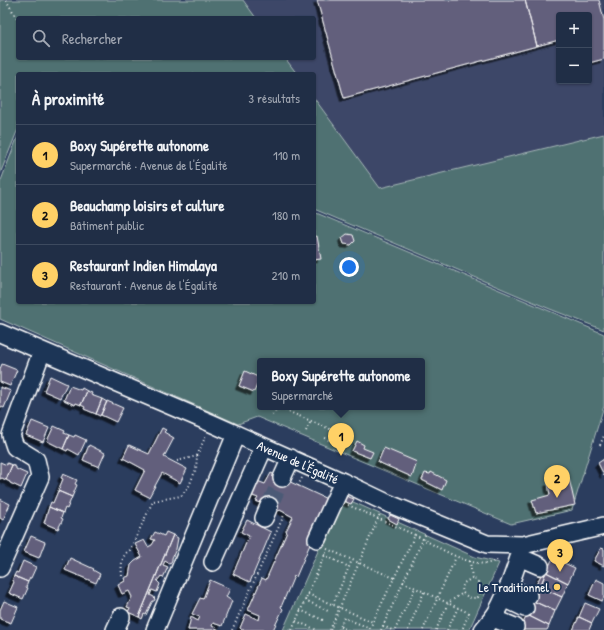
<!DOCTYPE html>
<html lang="fr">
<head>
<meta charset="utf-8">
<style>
  :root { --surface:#202e46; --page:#28364d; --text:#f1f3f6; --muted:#a2a8b3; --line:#3d4a5f; --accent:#ffd166 }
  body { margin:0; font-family:"Patrick Hand",sans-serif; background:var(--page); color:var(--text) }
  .controls { position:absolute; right:12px; top:12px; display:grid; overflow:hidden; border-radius:4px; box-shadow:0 1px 3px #0004 }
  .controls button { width:36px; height:36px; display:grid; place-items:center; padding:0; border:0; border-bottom:1px solid var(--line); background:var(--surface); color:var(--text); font:20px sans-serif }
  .you { position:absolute; left:349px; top:267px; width:14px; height:14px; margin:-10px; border:3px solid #fff; border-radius:50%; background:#1a73e8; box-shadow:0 0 0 6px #1a73e833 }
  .badge { display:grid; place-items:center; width:26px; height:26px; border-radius:50%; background:var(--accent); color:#111; font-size:13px; font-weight:700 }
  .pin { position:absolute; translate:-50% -33px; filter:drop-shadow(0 1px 2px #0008) }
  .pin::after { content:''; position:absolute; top:21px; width:14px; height:12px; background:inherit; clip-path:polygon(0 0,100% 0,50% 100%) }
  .popup { position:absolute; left:257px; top:358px; width:168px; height:52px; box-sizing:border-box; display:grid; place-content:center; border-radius:4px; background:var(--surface); filter:drop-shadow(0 1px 3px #0005); font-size:13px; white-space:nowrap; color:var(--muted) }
  .popup b { font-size:15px; color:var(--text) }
  .popup::after { content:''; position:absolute; left:50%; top:100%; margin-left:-8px; border:8px solid transparent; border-top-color:var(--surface) }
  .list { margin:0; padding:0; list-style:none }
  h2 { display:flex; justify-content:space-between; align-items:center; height:52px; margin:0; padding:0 16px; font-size:17px }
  h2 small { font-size:13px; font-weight:400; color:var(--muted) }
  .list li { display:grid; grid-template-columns:26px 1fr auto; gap:12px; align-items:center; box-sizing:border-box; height:60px; padding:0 16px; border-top:1px solid var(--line) }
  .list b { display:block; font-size:15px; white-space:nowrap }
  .list p { margin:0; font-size:13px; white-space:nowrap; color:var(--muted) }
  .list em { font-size:13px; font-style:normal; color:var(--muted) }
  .icon { flex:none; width:22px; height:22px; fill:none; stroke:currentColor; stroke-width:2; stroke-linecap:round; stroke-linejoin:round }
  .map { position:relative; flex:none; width:604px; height:630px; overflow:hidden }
  .search { position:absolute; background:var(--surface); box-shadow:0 1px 3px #0004; left:16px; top:16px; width:300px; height:44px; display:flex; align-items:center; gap:10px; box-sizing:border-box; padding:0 14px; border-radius:4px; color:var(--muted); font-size:15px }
  .panel { position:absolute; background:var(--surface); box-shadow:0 1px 3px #0004; left:16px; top:72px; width:300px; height:232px; border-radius:4px }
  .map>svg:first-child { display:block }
  .built { fill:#3c4767; fill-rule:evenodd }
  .green { fill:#4f7172; stroke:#a7b8b8; fill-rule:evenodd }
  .building { fill:#625e7b; stroke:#fff; filter:url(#shadow) }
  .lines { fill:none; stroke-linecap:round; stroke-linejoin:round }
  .minor-tunnel { stroke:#4b5a76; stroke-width:17; stroke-dasharray:17 8; stroke-linecap:butt }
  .minor-casing { stroke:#fff; stroke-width:20 }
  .path { stroke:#fff; stroke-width:2; stroke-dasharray:1 3; stroke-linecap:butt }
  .minor { stroke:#1d3557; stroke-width:17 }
  .poi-dot { fill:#ffd166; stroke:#1d3557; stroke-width:1.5 }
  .labels { text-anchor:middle; stroke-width:4; stroke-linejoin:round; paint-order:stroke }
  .street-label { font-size:13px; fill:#fff; stroke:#1d3557 }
  .poi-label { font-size:13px; fill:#fff; stroke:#1d3557; text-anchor:end }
</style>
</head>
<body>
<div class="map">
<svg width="604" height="630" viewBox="0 0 604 630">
  <defs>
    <filter id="shadow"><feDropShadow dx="-3.5" dy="3.5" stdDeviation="0" flood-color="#0009"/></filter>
  </defs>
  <rect width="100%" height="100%" fill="#2b3d5e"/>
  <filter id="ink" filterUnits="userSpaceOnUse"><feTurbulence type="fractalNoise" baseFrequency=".025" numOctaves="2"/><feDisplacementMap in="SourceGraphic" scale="8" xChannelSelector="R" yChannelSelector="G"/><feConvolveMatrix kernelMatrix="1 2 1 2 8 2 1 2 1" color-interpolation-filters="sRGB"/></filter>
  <g filter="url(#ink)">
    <!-- built -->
    <path class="built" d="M243 0H604V134L380 188 314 98V74H297L285 58H314V18H256ZM559 15H589V81H559Z"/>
    <!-- green -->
    <path class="green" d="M0 0H243L256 18H18V58H285L297 74H18V129L0 174Z
      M314 98 380 188 604 134V330L550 309 314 209Z
      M18 136V302H314V212L604 334V406L572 510 511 524 257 417 238 424 0 319V183ZM260 361H422V407H260Z
      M342 497 475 557 499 563 469 630H283Z"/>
    <!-- building -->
    <path class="building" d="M317 0H525L537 46 344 98Z
      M525 0H599L604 20V59L589 63V15H559V40L537 46Z
      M347 234 353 235 355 241 351 245 344 244 342 238Z
      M317 236 321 259 314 260V237Z
      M2 364 17 370 10 386 0 382V369Z
      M245 371 260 378 254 392 239 386Z
      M50 376 67 384 60 398 44 391Z
      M70 386 81 390 82 388 87 391 81 405 76 403 75 405 64 400Z
      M0 387 11 391 4 408 0 406Z
      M87 391 92 393 91 395 102 399 96 414 84 409 85 407 81 405Z
      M102 399 107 402 100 416 96 414Z
      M107 401 123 408 116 422 101 415Z
      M32 421 49 428 43 442 26 435Z
      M54 426 65 431 64 433 69 435 63 449 47 441Z
      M162 428 166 430 164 432 174 438 164 457 187 469 180 483 162 473 149 497 135 490 145 470 123 458 129 445 149 454Z
      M69 435 74 437 75 435 86 440 79 455 68 449 67 451 63 449Z
      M357 441 364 445 363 448 373 452 370 458 352 451Z
      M89 445 105 453 99 467 83 460Z
      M384 448 417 462 412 477 378 462Z
      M604 459V475L598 463Z
      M0 462 7 465V463L12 465 6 480 2 478 0 479Z
      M12 465 16 467V469L27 474 21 488 10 483V482L6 480Z
      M431 472 446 480 442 490 422 480 425 473 430 474Z
      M271 473 329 500 296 577 294 576 281 607 283 609 273 630H242L240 628 246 614 259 620 260 615 248 610 262 578 266 580 287 532 286 531 293 517 280 510 279 511 256 501 258 498 245 493 252 479 265 484Z
      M63 474 77 480 75 484 77 485 72 497 58 491 63 479 61 478Z
      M569 478 575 505 536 513 532 500 550 495 548 483Z
      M58 491 72 497 67 509 65 508 63 513 49 507 51 502 53 503Z
      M343 495 354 499 351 504 341 500Z
      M0 499 10 504 3 520 0 518Z
      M49 507 63 513 61 518 63 519 58 529 44 523Z
      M390 515 399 519 397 524 388 519Z
      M247 520 271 532 250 582 233 574 249 536 241 532Z
      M155 532 164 536 166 532 173 535 139 617 128 612 130 608 127 607 132 597 129 591 122 594 118 585 125 581 124 578 129 576 131 565 135 561 142 557 135 544 144 540 148 547 152 545 155 540 151 539Z
      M173 535 178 538 176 549 172 558V560L170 564 165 561 163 565 168 567 163 578 161 576 157 581 160 584 157 592 152 590 150 595 154 597 155 600 152 602 146 615 144 614 142 619 139 617Z
      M31 536 45 542 39 558 24 552Z
      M601 548 604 549V566L594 561Z
      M70 558 94 569 93 570 100 574 96 583 65 570Z
      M553 558 575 568 568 583 546 572Z
      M23 561 36 567 31 578H30L28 582 14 576 16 572 18 573Z
      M543 571 546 572 540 587 536 585Z
      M546 572 568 583 562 597 540 587Z
      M14 576 28 582 26 587 28 588 23 599 9 593 14 582 12 581Z
      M596 579 604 583V597L602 601 589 595Z
      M210 580 230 589 226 597 232 601 222 626 213 623 212 626 219 630H188L191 617 198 621 200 617 192 614 200 598 203 599Z
      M540 587 562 597 555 611 533 601Z
      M4 601 18 607 11 623 0 619V610Z
      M533 601 555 611 549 626 527 615Z
      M585 603 599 609 592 623 579 617Z
      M527 615 549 626 547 630H520Z
      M579 617 592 623 589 630H573Z"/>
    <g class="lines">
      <!-- minor-tunnel -->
      <path class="minor-tunnel" d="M269 506 282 478"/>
      <defs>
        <path id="minor" d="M0 333 211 423 343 482 385 502 487 544 523 545 604 526
          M282 478 291 458
          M264 518 269 506
          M317 539 343 482
          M519 557 540 566
          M213 562 264 447
          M0 568 40 477 36 460 15 447 11 435 42 351
          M508 587 528 596
          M504 598 525 608
          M493 618 515 627
          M115 630 121 617
          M155 630 236 434
          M483 630C488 623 494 618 498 610 509 590 516 567 523 545"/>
      </defs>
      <!-- minor casing -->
      <use href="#minor" class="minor-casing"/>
      <!-- path -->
      <path class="path" d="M6 0 18 20
        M272 415 280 408 337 432 333 442 322 437
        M306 431 311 421
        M600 445 604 436
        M177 461 197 456
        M298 486 302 478
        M348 505 415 535 369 630
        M415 535C434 544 478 575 498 559
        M327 549 394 578
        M324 555 349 567
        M470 561 472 578C481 582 483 588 478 597 472 599 468 598 463 593L462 588 464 583 472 578
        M122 576C121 566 121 555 130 550L153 501 181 496 189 486 196 469 197 456 206 435
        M403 582 469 613 462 630
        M308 594 373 622
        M305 600 328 611
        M333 604 352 560
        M300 610 323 620
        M296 621 317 630
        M383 626 392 630
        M340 627 348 630
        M232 630 285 513
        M292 630 327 550
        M330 630 380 514
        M339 630 344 618 370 628
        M381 630 426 533
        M395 630 415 588
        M408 630 424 592
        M423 630 456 557
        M436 630 448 603 463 593
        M447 630 458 608"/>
      <!-- minor -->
      <use href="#minor" class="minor"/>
    </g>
  </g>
  <!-- markers -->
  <circle class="poi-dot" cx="557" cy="587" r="4"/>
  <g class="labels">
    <!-- street labels -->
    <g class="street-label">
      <text transform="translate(298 462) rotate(24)" y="5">Avenue de l'Égalité</text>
    </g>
    <!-- poi labels -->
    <g class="poi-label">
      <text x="549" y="592">Le Traditionnel</text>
    </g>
  </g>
</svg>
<div class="controls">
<button>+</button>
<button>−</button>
</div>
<div class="you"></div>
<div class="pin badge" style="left:341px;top:456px">1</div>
<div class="popup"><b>Boxy Supérette autonome</b>Supermarché</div>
<div class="pin badge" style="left:557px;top:498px">2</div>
<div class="pin badge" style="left:560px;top:572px">3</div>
<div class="search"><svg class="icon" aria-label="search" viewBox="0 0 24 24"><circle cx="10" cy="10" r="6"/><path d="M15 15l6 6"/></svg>Rechercher</div>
<section class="panel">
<h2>À proximité<small>3 résultats</small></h2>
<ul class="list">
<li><span class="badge">1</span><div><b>Boxy Supérette autonome</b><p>Supermarché · Avenue de l'Égalité</p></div><em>110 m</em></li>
<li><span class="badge">2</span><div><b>Beauchamp loisirs et culture</b><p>Bâtiment public</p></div><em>180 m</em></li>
<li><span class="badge">3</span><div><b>Restaurant Indien Himalaya</b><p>Restaurant · Avenue de l'Égalité</p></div><em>210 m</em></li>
</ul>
</section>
</div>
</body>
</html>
